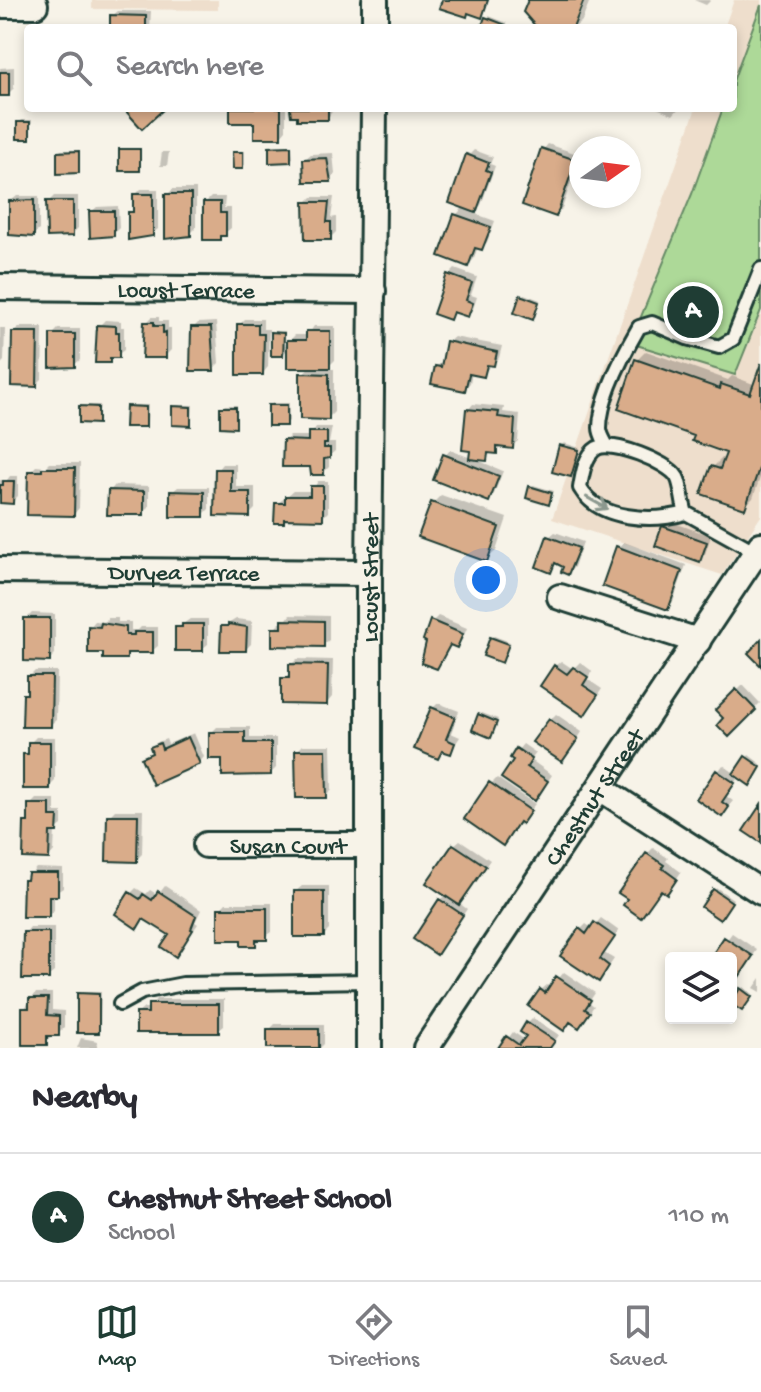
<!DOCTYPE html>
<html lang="en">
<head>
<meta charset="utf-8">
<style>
  :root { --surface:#fff; --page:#f7f7f7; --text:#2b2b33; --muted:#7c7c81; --line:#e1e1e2; --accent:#1f3d34 }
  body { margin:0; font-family:"Gochi Hand",sans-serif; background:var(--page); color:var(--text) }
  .controls { position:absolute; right:24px; bottom:24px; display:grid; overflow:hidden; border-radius:8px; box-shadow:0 4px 12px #0003 }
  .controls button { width:72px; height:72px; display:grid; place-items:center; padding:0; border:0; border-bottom:2px solid var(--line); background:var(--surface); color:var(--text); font:40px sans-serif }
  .compass { position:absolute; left:569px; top:136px; width:72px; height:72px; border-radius:50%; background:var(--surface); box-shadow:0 4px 12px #0003; rotate:76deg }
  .you { position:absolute; left:486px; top:580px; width:28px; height:28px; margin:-20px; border:6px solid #fff; border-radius:50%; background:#1a73e8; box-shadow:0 0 0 12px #1a73e833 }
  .badge { display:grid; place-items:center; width:52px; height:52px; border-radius:50%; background:var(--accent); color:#fff; font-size:26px; font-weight:700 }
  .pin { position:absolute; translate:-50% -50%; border:4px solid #fff; box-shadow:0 2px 8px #0006 }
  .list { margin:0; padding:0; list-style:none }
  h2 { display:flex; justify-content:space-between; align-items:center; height:104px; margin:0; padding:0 32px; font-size:34px }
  h2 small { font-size:26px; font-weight:400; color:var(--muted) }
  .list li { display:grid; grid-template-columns:52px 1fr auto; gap:24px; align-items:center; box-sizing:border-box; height:128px; padding:0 32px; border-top:2px solid var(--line) }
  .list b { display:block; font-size:30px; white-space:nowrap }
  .list p { margin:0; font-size:26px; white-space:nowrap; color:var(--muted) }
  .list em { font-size:26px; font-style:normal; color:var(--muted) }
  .icon { flex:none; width:44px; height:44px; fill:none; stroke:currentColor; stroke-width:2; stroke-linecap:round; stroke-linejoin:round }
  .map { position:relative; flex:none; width:761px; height:1048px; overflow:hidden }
  .search { position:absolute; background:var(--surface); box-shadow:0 4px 12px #0003; left:24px; right:24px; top:24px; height:88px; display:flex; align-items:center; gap:20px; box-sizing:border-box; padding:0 28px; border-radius:8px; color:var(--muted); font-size:30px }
  .sheet { height:232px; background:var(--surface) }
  nav { display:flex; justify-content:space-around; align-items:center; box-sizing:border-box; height:112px; border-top:2px solid var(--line); background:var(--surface); font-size:22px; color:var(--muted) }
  nav a { display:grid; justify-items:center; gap:4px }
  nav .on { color:var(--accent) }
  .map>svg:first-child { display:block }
  .built { fill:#eedecc }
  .green { fill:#add998; stroke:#668b66; stroke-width:2 }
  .shadow { fill:#0003 }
  .building { fill:#d9ac8a; stroke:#1f3d34; stroke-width:2 }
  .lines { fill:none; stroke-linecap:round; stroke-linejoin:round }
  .lane-casing { stroke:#1f3d34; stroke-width:18 }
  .street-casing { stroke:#1f3d34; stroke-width:30 }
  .lane { stroke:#f7f3e8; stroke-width:12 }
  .street { stroke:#f7f3e8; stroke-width:24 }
  .oneway { stroke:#8b988e }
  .labels { text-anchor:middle; stroke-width:8; stroke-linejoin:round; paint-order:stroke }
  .street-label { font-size:24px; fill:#1f3d34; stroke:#f7f3e8 }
</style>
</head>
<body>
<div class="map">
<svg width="761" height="1048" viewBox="0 0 761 1048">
  <rect width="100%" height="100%" fill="#f7f3e8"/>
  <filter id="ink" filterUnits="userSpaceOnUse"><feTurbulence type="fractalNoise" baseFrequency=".0125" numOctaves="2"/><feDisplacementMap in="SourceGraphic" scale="16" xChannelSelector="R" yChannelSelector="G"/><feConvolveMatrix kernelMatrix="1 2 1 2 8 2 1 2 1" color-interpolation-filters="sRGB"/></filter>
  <g filter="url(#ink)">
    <!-- built -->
    <path class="built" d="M92 0H218V10L92 9Z
      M734 0H761V516L722 575 552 519 696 108H733V28H724Z"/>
    <!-- green -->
    <path class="green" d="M761 5V310L735 375 630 343 692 194 723 108H733V81Z"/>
    <!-- shadow -->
    <path class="shadow" d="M530 0H590L582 21 574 28H540Z
      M694 0H711L706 5Z
      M118 11H151L150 28H112V16Z
      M489 16 507 23 505 28H483Z
      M14 67V88L8 94H0V68Z
      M35 108H63L61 110Z
      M232 108H286V130L281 136Z
      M292 108H334L328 118Z
      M657 108H679L673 115Z
      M22 120H32L29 137 19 123Z
      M548 144 580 155 562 209 556 214 543 150Z
      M273 145H292L293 158 290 160 271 147Z
      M123 148H141V167L139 169 121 150Z
      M61 150H80V169L78 171 59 153Z
      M474 150 493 157 490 164 495 166 481 205 473 213 495 221 487 242 482 248 478 246 474 259 468 265 441 255 456 215 464 207 468 156Z
      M237 151H245V165L242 167 234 153Z
      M162 152H169L167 166H160Z
      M333 153 335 174 330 180 305 159 311 154Z
      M141 189H158V229L152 234 130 213 135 207V195Z
      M173 189H196V228L190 234 167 195Z
      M17 196H39V230L33 235 11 201Z
      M54 196H78V228L72 234 48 202Z
      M211 197H225L224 208H231V228L219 238 205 203Z
      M312 197H334L331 218 336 217V232L330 238 306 203Z
      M118 206 119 228 113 234 91 212 97 207Z
      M455 269 477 277 471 295 477 297 473 309 468 315 457 311 450 317 449 275Z
      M524 294 540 300 532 318 522 296Z
      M152 317H159V321H168V328H171V350L165 356 146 323Z
      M245 319H263V329H269L268 367 263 373 239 325Z
      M105 320 121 321V327H124V350L109 361 99 326Z
      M216 322 219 363 213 369 193 328 198 323Z
      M314 326H335V360L326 369H334V412L328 418 302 374 311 366 289 348 283 354 273 333 285 331V345L295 335H308Z
      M20 327H43L42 379 36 385 14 332Z
      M0 328H5L4 361 0 365Z
      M58 329H80V360L74 365 52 335Z
      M454 337 502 346 499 358 493 364 491 363 484 375 472 372 470 383 464 389 437 367 442 361 448 342Z
      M646 351 728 380 732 376 756 385 761 369V475L753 498 744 507 713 467 722 458 726 460 728 452 697 435 637 360Z
      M273 403H289V421L286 424 270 405Z
      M473 404 504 407 503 412 520 414 518 441 512 446H502L496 452 492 451 486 459H475L503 471 494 494 488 500 445 456 450 450 471 458 468 410Z
      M83 405H100L97 422 81 407Z
      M130 405H148L147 423 145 425 128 407Z
      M176 405H193L192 421 190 424 174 407Z
      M225 405H237V423L235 426 222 408Z
      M316 427H332L329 443H335V451L329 456V467L323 473 285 441 290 436H310Z
      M564 443 580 448 570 475 561 446Z
      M50 463H80L79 508 74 514 30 472 36 466 46 467Z
      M222 464H236V487H255V509L249 515 216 514 217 470Z
      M10 476H18V496L12 502 0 501V480H7Z
      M318 481H328V512L322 518 287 517 283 521 277 504 293 491H312Z
      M115 485 149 486V507L143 513 110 491Z
      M533 485 554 491 548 503 531 487Z
      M178 487H209V509L203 515 172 492Z
      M441 495 507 518 496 551 487 559 432 504Z
      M669 521 711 536 705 554 699 559 663 527Z
      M555 532 583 542 574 567 568 573 565 565 557 562 551 570 549 537Z
      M624 542 686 565 673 602 667 607 618 547Z
      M32 613 55 614V654L49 660 26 619Z
      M290 615 329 616V640L323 645 274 629 280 623H284Z
      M438 616 467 628 462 640 457 645 452 643 437 667 432 622Z
      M108 618H118V622H131V630H138L141 627H158V646L152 651H131L126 657 90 627 95 621 104 622Z
      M190 619H208V644L202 649 177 628Z
      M236 619 252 621 251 644 246 649 223 627Z
      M494 636 510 642 504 658 492 638Z
      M297 659 333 660 332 697 327 703 283 679 291 673V665Z
      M561 661 573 669 580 662 592 671 587 679 602 689 589 708 555 666Z
      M35 671H57L56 720 50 725 25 695 29 690V677Z
      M743 685 760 703 729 735 726 718 718 710Z
      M438 703 459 711 451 733 460 737 450 752 445 750 438 757 433 708Z
      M482 713 498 719 492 733 480 716Z
      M556 714 582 732 568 754 550 720Z
      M217 727H250V738H276V768L271 773 224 757 211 733Z
      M194 733 204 757 199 763 144 758 154 751 152 748 158 742 166 739 168 744Z
      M36 737H55V781L49 787 25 754 30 750V743Z
      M523 744 536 753 531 760 552 775 540 793 516 759 518 750Z
      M303 745H331L332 790 326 796 297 751Z
      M749 755 761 764V768L752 781 739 776 726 796 733 801 727 808 699 798 723 765 736 774Z
      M497 778 535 804 503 843 491 784Z
      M36 799H55V812H62V825L55 830 54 851 49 857 26 823 30 818V805Z
      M115 810H143L142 854 136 860 109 816Z
      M460 840 490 860 459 903 467 909 442 946 440 900 446 894 454 845Z
      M653 848 668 858 666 861 681 872 672 886 647 854Z
      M36 868 63 869V888L54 894V910L48 916 25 881Z
      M165 886 201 910 195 922 198 924 176 954 171 935 145 917 137 926 131 893 136 888 146 894 150 890 158 895Z
      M302 886H329V930L324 935 296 891Z
      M717 888 733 899 722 916 714 891Z
      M226 903H272V932L255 944 243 938 220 909Z
      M601 918 619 931 604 953 614 959 604 974 580 930 586 924 592 928Z
      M30 927H54V972L48 977 25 933Z
      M732 933 757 950 740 975 731 978V958H713Z
      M564 972 595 993 589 1002 594 1006 584 1020 541 990 547 985 551 988Z
      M761 978V992L754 988Z
      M743 987 753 994 744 1006 741 990Z
      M82 992H101L100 1029 98 1031 79 994Z
      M36 993H52V1010L64 1011V1028L58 1034H52L46 1043 24 1009Z
      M156 999H224V1026L218 1031 138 1013 144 1008H150Z
      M533 1018 559 1035 550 1048H501L513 1032 525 1040 528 1023Z
      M275 1024H324V1044L320 1048H269V1030Z
      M81 1038 98 1041 97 1048H77Z"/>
    <!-- building -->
    <path class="building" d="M442 0H488L482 18 468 13 467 17 439 8Z
      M528 0H584L573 28H537L523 12Z
      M110 15 146 16V28H110Z
      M485 17 506 25 505 28H481Z
      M0 72H9V96H0Z
      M123 108H165L142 129Z
      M230 108H281V138H254V123H230Z
      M290 108H328V120H297V116H291Z
      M17 122H30V139H17Z
      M291 146V162L269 163V147Z
      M541 148 576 160 556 217 522 205Z
      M119 149H140V171H119Z
      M79 151V173L57 174V152Z
      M232 152H243V169H233Z
      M466 154 489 163 486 170 491 172 476 213 449 203Z
      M327 158 331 182H304L303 159Z
      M133 194H153V236L128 240V212H133Z
      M165 194H191V236L165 239Z
      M34 200V237L9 235V201Z
      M46 201H73V236L47 237Z
      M203 202H220V213H226V236H220V240H203Z
      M304 202H329L327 222H331V240H305Z
      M89 211H114V236L90 238Z
      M454 214 491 227 482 250 475 248 468 267 439 256Z
      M447 274 472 283 466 300 473 303 468 317 453 312 450 320 433 314Z
      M520 295 539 302 533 320 514 313Z
      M144 322H154V326H163V333L166 332V358H142Z
      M237 324H258V334H264L263 375H237Z
      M97 325 116 326V332H119V358H110V363H95Z
      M191 327H211L214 371H190Z
      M306 331H330V368H287V340H306Z
      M12 332H38L37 387 11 386Z
      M271 332 284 333 283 356H271Z
      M50 334H75V367L50 368Z
      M446 341 497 352 494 366 487 365 484 377 469 374 465 391 431 384 435 366 441 367Z
      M635 359 720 389 721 384 750 394 761 363V463L745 509 701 494 711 466 720 469 726 453 692 441 694 436 618 409Z
      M300 373 329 374V420L300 419Z
      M268 405H287V426H268Z
      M79 406 98 407V424L79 423Z
      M126 406 146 407V427H125Z
      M172 406 191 407V426L172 425Z
      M220 407H236V428L220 427Z
      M466 409 499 412 498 417 515 419 513 449 497 447V454L488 453 487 461 469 459 470 451 462 450Z
      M308 432H327V444H324V448H330V458L324 459V475H311L310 467H282L283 440 308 441Z
      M559 445 579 450 571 477 552 472Z
      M443 454 499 476 489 502 433 480Z
      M42 468H75L74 516 27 515 28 471H42Z
      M215 469H231V492H250V517L214 516Z
      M3 481H14L13 504 0 503V485H3Z
      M310 486H323V520L284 519V523H274L275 503H285V496H310Z
      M529 486 552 493 549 505 526 498Z
      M108 490 144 491V515H107Z
      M170 491 204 492V517H170Z
      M431 502 499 527 487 562 418 537Z
      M662 526 707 542 700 562 655 546Z
      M547 536 579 548 568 575 561 572 563 567 555 563 551 573 536 567Z
      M616 546 682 571 668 610 602 586Z
      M24 618H50V662L24 661Z
      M282 620 324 621V647L272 646V628H282Z
      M430 620 463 634 457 648 450 645 437 669 421 663 426 642 423 640Z
      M101 623 126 627V635H134V632H153V653H127V659H103V653H88V626L100 627Z
      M182 624H203V651H175V627H182Z
      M228 624 247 627 246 651H220L221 626H228Z
      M490 637 509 644 502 663 483 656Z
      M761 639V666L748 653Z
      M289 664 328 665 327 705 281 704V678H289Z
      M554 665 567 674 573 667 588 677 583 685 598 695 584 716 540 686Z
      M27 676H52L51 727H22L23 694H27Z
      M736 689 756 710 729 737 717 725 723 718 715 710Z
      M431 707 455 717 446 739 455 743 451 754 442 751 438 759 414 749Z
      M478 714 497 722 491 738 472 730Z
      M549 719 578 739 562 762 532 742Z
      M209 732H245V743H271V775L222 776V759H209Z
      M188 737 200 764 153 785 141 758 152 753 150 747 160 743 162 749Z
      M28 742H50V789H23V754H28Z
      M516 748 532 759 527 767 548 781 535 801 501 778 513 760 510 758Z
      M295 750H326L327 798H296Z
      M745 756 761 767 750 786 733 774Z
      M716 770 735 783 722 802 729 807 722 817 696 799Z
      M489 782 531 811 522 824 519 822 503 846 464 819Z
      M28 804H50V817H58L57 832H50L49 859 23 858 24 822H28Z
      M761 804V843L743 831Z
      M107 815H138L137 862 106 861Z
      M453 844 486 866 459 905 426 883Z
      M646 853 664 865 662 868 677 879 667 894 661 890 641 918 623 905 627 899 618 893Z
      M28 873H58V896H49V917H22L23 880H27Z
      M713 889 732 902 720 920 701 907Z
      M158 891 196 916 191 929 193 930 176 957 161 947 169 935 143 919 137 929 115 914 129 892 140 899 143 894 152 900Z
      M294 891H324V937H294Z
      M439 899 463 915 437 955 413 939Z
      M218 908H267V940H256V946H241V940H218Z
      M594 922 615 937 600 959 609 966 599 982 560 956 579 928 586 934Z
      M23 932H49V979H22Z
      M724 937 753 956 735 983 731 980V958H710Z
      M556 976 591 1000 585 1009 590 1012 579 1028 570 1022 564 1031 528 1006 540 989 545 993Z
      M740 988 752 997 742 1011 731 1004Z
      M77 993 99 994V1033H77Z
      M29 998H48L47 1015 59 1016V1036H47V1045H22V1008H29Z
      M148 1004H219V1033H136V1013H148Z
      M526 1022 555 1041 550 1048H498L506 1036 519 1045 526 1036 520 1032Z
      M267 1029H319V1048H267Z"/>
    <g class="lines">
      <defs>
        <path id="lane" d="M607 446C604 440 600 434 600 428 600 398 624 353 639 327L652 323 687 338 719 347 733 339 761 269
          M686 513C682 503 682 486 677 477 668 462 612 440 597 448 585 455 582 475 580 488 599 521 653 522 686 513L756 552
          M120 1004 142 992 183 984 369 981"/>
        <g id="street">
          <path d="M0 5H35"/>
          <path d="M375 28V0"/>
          <path id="s1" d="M0 287 373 291"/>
          <path id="s2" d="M0 570 369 573"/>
          <path d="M560 597 698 641"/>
          <path d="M600 788 761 892"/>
          <path id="s3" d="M206 845H368"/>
          <path id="s4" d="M369 1048V573L374 108"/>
          <path id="s5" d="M426 1048 761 545"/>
        </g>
      </defs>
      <!-- lane casing -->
      <use href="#lane" class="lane-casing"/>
      <!-- street casing -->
      <use href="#street" class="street-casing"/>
      <!-- lane -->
      <use href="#lane" class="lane"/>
      <!-- street -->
      <use href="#street" class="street"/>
    </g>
    <!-- one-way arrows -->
    <defs><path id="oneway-shaft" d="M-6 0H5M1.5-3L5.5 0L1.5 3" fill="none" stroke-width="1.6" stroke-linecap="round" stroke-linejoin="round" transform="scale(2)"/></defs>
    <use class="oneway" href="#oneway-shaft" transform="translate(597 503) rotate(29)"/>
  </g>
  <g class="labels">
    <!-- street labels -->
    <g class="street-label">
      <text dy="8" stroke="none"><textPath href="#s1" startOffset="186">Locust Terrace</textPath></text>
      <text dy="8" stroke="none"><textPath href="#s2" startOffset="184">Duryea Terrace</textPath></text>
      <text dy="8" stroke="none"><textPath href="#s4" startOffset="470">Locust Street</textPath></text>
      <text dy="8" stroke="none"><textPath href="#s5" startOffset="302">Chestnut Street</textPath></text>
      <text dy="8" stroke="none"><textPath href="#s3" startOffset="82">Susan Court</textPath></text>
    </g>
  </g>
</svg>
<div class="controls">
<button><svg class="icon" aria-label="layers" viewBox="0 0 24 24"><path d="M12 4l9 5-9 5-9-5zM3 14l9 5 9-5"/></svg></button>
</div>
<svg class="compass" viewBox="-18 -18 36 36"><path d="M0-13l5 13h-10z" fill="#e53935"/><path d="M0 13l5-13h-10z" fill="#7c7c81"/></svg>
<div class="you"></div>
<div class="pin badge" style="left:693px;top:312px">A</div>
<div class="search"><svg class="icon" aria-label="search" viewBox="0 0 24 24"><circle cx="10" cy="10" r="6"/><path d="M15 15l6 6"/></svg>Search here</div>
</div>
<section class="sheet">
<h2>Nearby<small></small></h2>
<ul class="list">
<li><span class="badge">A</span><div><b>Chestnut Street School</b><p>School</p></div><em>110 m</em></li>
</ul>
</section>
<nav>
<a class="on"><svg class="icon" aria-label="map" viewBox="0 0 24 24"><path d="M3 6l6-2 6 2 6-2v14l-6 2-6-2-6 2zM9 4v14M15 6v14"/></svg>Map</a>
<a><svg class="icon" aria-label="directions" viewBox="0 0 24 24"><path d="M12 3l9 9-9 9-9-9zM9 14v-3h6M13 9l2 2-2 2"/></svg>Directions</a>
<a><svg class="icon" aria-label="saved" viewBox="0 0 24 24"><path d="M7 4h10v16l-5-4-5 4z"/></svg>Saved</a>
</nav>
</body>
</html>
